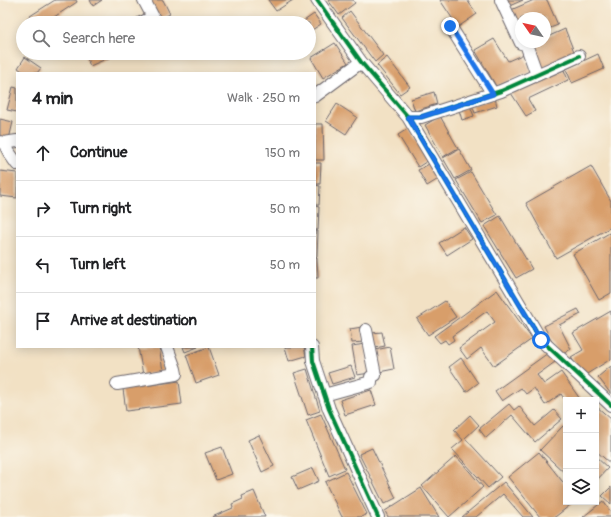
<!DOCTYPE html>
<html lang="en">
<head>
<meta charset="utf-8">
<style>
  :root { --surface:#fff; --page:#f6f6f6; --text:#202124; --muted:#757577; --line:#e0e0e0 }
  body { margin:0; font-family:Pangolin,sans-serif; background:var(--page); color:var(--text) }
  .controls { position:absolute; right:12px; bottom:12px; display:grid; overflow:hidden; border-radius:0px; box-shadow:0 2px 10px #0003 }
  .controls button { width:36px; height:36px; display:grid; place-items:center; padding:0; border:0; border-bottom:1px solid var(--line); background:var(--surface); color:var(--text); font:20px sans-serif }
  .compass { position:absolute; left:515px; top:12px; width:36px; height:36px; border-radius:50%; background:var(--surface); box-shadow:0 2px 10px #0003; rotate:304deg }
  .stop { position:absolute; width:12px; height:12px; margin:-9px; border:3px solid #1a73e8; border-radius:50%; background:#fff }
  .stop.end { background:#1a73e8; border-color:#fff; box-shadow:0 1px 4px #0008 }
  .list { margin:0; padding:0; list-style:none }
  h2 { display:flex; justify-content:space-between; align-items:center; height:52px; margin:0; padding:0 16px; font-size:17px }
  h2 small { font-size:13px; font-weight:400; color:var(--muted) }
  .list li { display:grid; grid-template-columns:26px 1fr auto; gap:12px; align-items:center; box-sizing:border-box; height:56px; padding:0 16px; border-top:1px solid var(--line) }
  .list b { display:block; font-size:15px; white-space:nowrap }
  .list em { font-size:13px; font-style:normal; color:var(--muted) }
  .icon { flex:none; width:22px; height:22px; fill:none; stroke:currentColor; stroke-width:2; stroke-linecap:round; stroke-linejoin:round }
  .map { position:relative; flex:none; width:611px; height:517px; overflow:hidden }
  .search { position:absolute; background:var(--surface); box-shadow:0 2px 10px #0003; left:16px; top:16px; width:300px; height:44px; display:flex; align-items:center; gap:10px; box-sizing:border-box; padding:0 14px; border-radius:22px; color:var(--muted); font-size:15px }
  .panel { position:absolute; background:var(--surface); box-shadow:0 2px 10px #0003; left:16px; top:72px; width:300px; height:276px; border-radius:0px }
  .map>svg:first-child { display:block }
  .building { fill:#d89e6a }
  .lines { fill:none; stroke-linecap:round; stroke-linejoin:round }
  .street-casing { stroke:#6b656b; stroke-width:14 }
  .street { stroke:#fff; stroke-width:12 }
  .cycleway-casing { stroke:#fbf7ec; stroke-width:6 }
  .cycleway { stroke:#00873e; stroke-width:4 }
  .route { stroke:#1a73e8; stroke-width:5 }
</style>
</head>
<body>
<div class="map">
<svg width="611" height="517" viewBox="0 0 611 517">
  <rect width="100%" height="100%" fill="#fbf7ec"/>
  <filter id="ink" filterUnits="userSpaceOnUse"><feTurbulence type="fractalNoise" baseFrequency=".025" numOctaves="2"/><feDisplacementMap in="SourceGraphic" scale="8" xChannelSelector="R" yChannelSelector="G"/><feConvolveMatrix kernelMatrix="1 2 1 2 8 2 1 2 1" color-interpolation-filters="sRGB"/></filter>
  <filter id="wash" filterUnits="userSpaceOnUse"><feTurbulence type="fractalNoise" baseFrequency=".012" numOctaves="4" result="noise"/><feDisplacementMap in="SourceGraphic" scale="16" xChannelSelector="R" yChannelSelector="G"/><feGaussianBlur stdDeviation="0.9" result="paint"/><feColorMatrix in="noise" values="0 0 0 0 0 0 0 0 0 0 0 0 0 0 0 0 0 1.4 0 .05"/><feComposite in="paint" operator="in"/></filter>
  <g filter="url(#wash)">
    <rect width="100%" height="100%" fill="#f2e1c4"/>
    <g id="blocks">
      <!-- building -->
      <path class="building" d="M55 0H76L77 2 45 23H31L27 18Z
        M90 0H102L93 6Z
        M148 0H163L170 14 158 20Z
        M268 0H293L276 11Z
        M328 0H353L355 3 339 15Z
        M440 0H467L477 14 458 27Z
        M504 0H523L507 7Z
        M534 0H547L558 25 545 30V18H521V34L511 10Z
        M350 11 383 55 375 62 342 18Z
        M314 14 321 24 309 32V23H301Z
        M565 29 575 54 539 69 529 44 534 42H545V38Z
        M494 39 508 61 524 54 531 72 496 86 475 50Z
        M335 43 348 63 323 78 311 58Z
        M87 53H111L113 56 90 66 85 54Z
        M598 54 604 69 572 83 566 69Z
        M25 57 41 68 37 73H25L18 68Z
        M387 57 410 87 400 94 377 65Z
        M564 70 568 80 528 99 535 111 526 116 511 93Z
        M13 87 17 88V112L7 110Z
        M434 92 437 104 415 111 411 99Z
        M495 98 497 106 475 113 472 105Z
        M337 104 357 117 346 134 326 121Z
        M470 106 474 116 462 120 459 110Z
        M440 116 458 148 443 157 425 125Z
        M0 119 13 122 9 139 0 138Z
        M315 124H323L324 160H315Z
        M409 128 429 160 418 167 398 135Z
        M459 149 471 170 455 179 443 158Z
        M315 163H321L320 184H315Z
        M431 163 440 178 427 186 418 170Z
        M591 166 611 201V227L556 258 526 203Z
        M0 171 17 173V198L0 196Z
        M471 172 497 215 482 223 456 180Z
        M315 185 320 186 319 205H315Z
        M315 206 319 207 318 230H315Z
        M500 216 532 269 516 278 484 226Z
        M464 227 472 239 447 255 439 243Z
        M315 231H318L317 257H315Z
        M611 232V293L599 300 573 254Z
        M315 258H317L318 278H315Z
        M497 290 532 339 494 366 481 348 467 359 459 348 495 322 487 311 452 336 454 340 448 344 445 340 440 343 434 336Z
        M445 301 456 317 428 335 417 319Z
        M578 309 581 314 559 325 571 349 559 356 544 326Z
        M611 311V359L582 377 571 357 583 350 573 333Z
        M362 327 364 342 352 343 350 329Z
        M382 332 385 346 375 348 372 333Z
        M365 344 370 373 357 375 352 346Z
        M138 347H159L163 371 143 375Z
        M183 347H198L185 352Z
        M209 347 219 375 196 383 186 355Z
        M285 347H304L306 356 289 361Z
        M390 347 394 369 379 372 375 350Z
        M548 353 555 362 537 375 544 384 561 372 580 399 565 400 561 394 545 405 534 388 526 394 521 388 502 401 495 391Z
        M461 358 478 383 466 392 449 367Z
        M351 366 355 377 332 384 328 373Z
        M611 366V394L598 377Z
        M307 369 320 411 308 415 294 373Z
        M179 381 182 404 126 411 123 389Z
        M371 390 376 405 345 415 340 400Z
        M509 404 514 410 519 406 535 426 554 410 562 419 535 442 512 415 486 438 479 429Z
        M596 406 611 419V464L596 451Z
        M321 414 345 469 329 476 306 420Z
        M470 415 479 425 465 438 501 477 488 488 452 449 463 440 454 430Z
        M563 426 566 429V474L540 450Z
        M259 435 274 466 262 472 248 440Z
        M222 447 232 474 216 480 205 453Z
        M372 448 396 498 384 504 359 454Z
        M539 452 566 486V502H574L555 517H540L508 477Z
        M456 456 483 487 449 517 422 486Z
        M596 457 608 468 596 481Z
        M313 468 319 481 298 490 292 477Z
        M346 472 367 514 361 517H342L325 482Z
        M504 482 533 517H523L503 494 476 517H462Z
        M611 487V504L602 496Z
        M421 488 439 517H388L385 511Z
        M254 491 265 517H212L233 508 232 504 243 499 242 496Z
        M603 501 611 512V517H583Z"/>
    </g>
  </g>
  <g filter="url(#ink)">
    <use href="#blocks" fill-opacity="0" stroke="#6b656b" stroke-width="1"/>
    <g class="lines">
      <defs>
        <path id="street" d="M317 0 361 62 408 117 541 340 611 405
          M501 0 521 43 526 44 537 75
          M141 23 153 17 144 0
          M450 26 493 94
          M315 96 361 62
          M408 117H421L501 91 579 56
          M0 142 4 143 17 141
          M4 143 10 154 17 164
          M312 347 313 361 329 409 378 517
          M117 384 176 374 175 369 167 347
          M324 395 371 382V377L375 375 366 330"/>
      </defs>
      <!-- street casing -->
      <use href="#street" class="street-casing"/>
      <!-- street -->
      <use href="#street" class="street"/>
      <defs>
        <path id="cycleway" d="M317 0 361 62 408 117 541 340 611 405
          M408 117H421L501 91 579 56
          M312 347 313 361 329 409 378 517"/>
      </defs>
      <!-- cycleway casing -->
      <use href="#cycleway" class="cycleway-casing"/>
      <!-- cycleway -->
      <use href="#cycleway" class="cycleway"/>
    </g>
  </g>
  <g class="lines" filter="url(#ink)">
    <!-- route -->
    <path class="route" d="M450 26 493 94 421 117H408L541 340"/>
  </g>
</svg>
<div class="controls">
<button>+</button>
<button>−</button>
<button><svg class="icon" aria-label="layers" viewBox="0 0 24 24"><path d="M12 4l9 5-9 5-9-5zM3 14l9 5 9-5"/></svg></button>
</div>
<svg class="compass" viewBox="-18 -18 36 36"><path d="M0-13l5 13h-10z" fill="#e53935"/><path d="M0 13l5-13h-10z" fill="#757577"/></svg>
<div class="stop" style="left:541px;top:340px"></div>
<div class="stop end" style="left:450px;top:26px"></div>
<div class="search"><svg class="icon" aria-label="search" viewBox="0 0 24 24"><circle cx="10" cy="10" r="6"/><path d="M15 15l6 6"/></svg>Search here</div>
<section class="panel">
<h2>4 min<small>Walk · 250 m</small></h2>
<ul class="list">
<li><svg class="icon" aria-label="ahead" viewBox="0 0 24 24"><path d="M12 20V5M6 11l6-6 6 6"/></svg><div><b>Continue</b></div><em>150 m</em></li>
<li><svg class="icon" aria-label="right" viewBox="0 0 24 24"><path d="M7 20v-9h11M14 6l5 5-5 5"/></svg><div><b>Turn right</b></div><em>50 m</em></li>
<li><svg class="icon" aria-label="left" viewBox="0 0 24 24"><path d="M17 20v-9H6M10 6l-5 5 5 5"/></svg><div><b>Turn left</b></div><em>50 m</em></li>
<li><svg class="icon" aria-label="arrive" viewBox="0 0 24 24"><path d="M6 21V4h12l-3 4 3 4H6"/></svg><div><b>Arrive at destination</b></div></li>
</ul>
</section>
</div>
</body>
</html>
